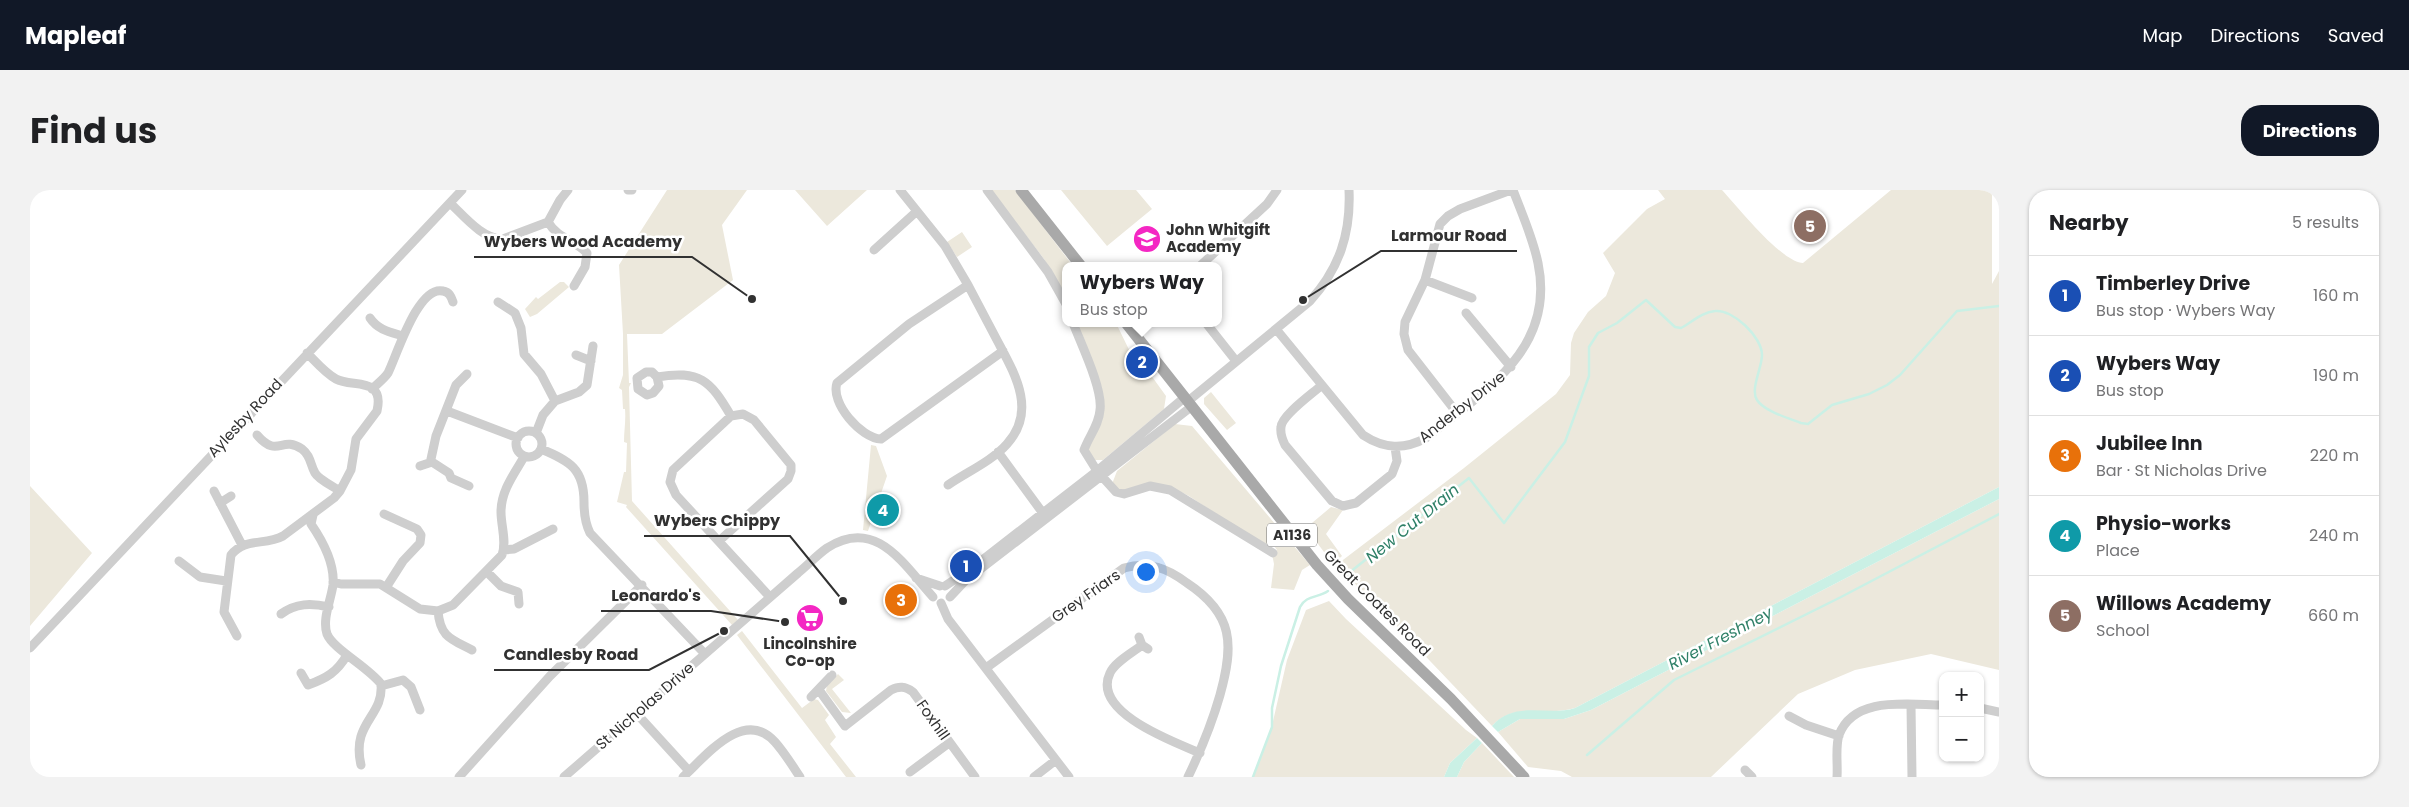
<!DOCTYPE html>
<html lang="en">
<head>
<meta charset="utf-8">
<style>
  :root { --surface:#fff; --page:#f2f2f2; --text:#202124; --muted:#757577; --line:#e0e0e0; --accent:#111827 }
  body { margin:0; font-family:Poppins,sans-serif; background:var(--page); color:var(--text) }
  .controls { position:absolute; right:15px; bottom:15px; display:grid; overflow:hidden; border-radius:10px; box-shadow:0 1px 4px #0004 }
  .controls button { width:45px; height:45px; display:grid; place-items:center; padding:0; border:0; border-bottom:1px solid var(--line); background:var(--surface); color:var(--text); font:25px sans-serif }
  .you { position:absolute; left:1115px; top:381px; width:18px; height:18px; margin:-12px; border:4px solid #fff; border-radius:50%; background:#1a73e8; box-shadow:0 0 0 8px #1a73e833 }
  .badge { display:grid; place-items:center; width:32px; height:32px; border-radius:50%; background:var(--accent); color:#fff; font-size:16px; font-weight:700 }
  .pin { position:absolute; translate:-50% -50%; border:2px solid #fff; box-shadow:0 1px 5px #0006 }
  .popup { position:absolute; left:1032px; top:72px; width:160px; height:65px; box-sizing:border-box; display:grid; place-content:center; border-radius:10px; background:var(--surface); filter:drop-shadow(0 1px 4px #0005); font-size:16px; white-space:nowrap; color:var(--muted) }
  .popup b { font-size:19px; color:var(--text) }
  .popup::after { content:''; position:absolute; left:50%; top:100%; margin-left:-10px; border:10px solid transparent; border-top-color:var(--surface) }
  .list { margin:0; padding:0; list-style:none }
  h2 { display:flex; justify-content:space-between; align-items:center; height:65px; margin:0; padding:0 20px; font-size:21px }
  h2 small { font-size:16px; font-weight:400; color:var(--muted) }
  .list li { display:grid; grid-template-columns:32px 1fr auto; gap:15px; align-items:center; box-sizing:border-box; height:80px; padding:0 20px; border-top:1px solid var(--line) }
  .list b { display:block; font-size:19px; white-space:nowrap }
  .list p { margin:0; font-size:16px; white-space:nowrap; color:var(--muted) }
  .list em { font-size:16px; font-style:normal; color:var(--muted) }
  .map { position:relative; flex:none; width:1969px; height:587px; overflow:hidden; border-radius:20px }
  header { display:flex; align-items:center; gap:30px; box-sizing:border-box; height:70px; padding:0 25px; background:var(--accent); color:#fff }
  header strong { font-size:24px }
  nav { display:flex; gap:28px; margin-inline-start:auto; font-size:18px }
  .intro { display:flex; align-items:center; justify-content:space-between; box-sizing:border-box; height:120px; padding:0 30px }
  h1 { margin:0; font-size:35px }
  .button { padding:12px 22px; border-radius:20px; background:var(--accent); color:#fff; font-size:18px; font-weight:700 }
  main { display:flex; gap:30px; padding:0 30px }
  aside { flex:1; background:var(--surface); border-radius:20px; box-shadow:0 1px 4px #0004 }
  .map>svg:first-child { display:block }
  .green { fill:#ece8dc }
  .water { fill:#caf0e5 }
  .lines { fill:none; stroke-linecap:round; stroke-linejoin:round }
  .stream { stroke:#caf0e5; stroke-width:2.5 }
  .minor { stroke:#cecece; stroke-width:9 }
  .major { stroke:#a9a9a9; stroke-width:11 }
  .labels { text-anchor:middle; stroke-width:5; stroke-linejoin:round; paint-order:stroke }
  .shield { fill:#fff; stroke:#6f6f6f; stroke-width:1 }
  .shield-label { font-size:14px; font-weight:bold; fill:#313131 }
  .poi-label { font-size:15px; font-weight:bold; fill:#313131; stroke:#fff; text-anchor:start }
  .street-label { font-size:15px; fill:#313131; stroke:#fff }
  .water-label { font-size:16px; font-style:italic; fill:#2f8068; stroke:#fff }
  .leader { fill:none; stroke:#313131; stroke-width:2 }
  .callout-dot { fill:#313131; stroke:#fff; stroke-width:2 }
  .callout-label { font-size:16px; text-anchor:middle; font-weight:bold; fill:#313131; stroke:#fff; stroke-width:5; stroke-linejoin:round; paint-order:stroke }
</style>
</head>
<body>
<header>
<strong>Mapleaf</strong>
<nav><a>Map</a><a>Directions</a><a>Saved</a></nav>
</header>
<div class="intro"><h1>Find us</h1><a class="button">Directions</a></div>
<main>
<div class="map">
<svg width="1969" height="587" viewBox="0 0 1969 587">
  <rect width="100%" height="100%" fill="#fff"/>
  <!-- green -->
  <path class="green" d="M637 0H717L692 35 703 90 632 144H597L599 193H601L599 197 602 311 708 430 702 435 596 317 597 315 587 312 594 282H596L597 253 594 252C594 240 596 231 595 219H593L592 200 589 198 593 185V144L589 75Z
    M765 0H837L797 36Z
    M961 0H985L1043 76H1036V109L1014 69Z
    M1031 0H1106L1122 19 1077 56Z
    M1628 0H1692C1708 17 1751 72 1773 73L1861 0H1962V94L1969 81V297L1545 518C1517 527 1484 511 1462 536L1339 407 1305 376 1434 278 1526 204 1540 185 1541 153 1544 143 1558 122 1576 106 1585 83 1573 63 1617 19 1635 9Z
    M932 42 942 57 927 67 917 52Z
    M530 92H534L539 97 507 124 500 127 495 119 506 107 508 109Z
    M1045 133H1086L1105 172 1123 188 1136 206 1134 219 1073 270H1061L1056 263 1072 228Z
    M1181 202 1206 233 1197 240 1174 214V208Z
    M1145 234 1162 236 1280 375 1272 380 1264 400 1241 398 1244 374 1242 364 1247 360 1244 356 1237 358 1159 306 1137 295 1120 294 1091 302 1082 294 1087 281Z
    M841 255 846 256 857 286 838 341 833 340Z
    M0 296 62 363 0 436Z
    M1969 309V480L1901 464 1825 480 1768 504 1681 587H1542L1531 581 1498 577 1468 542 1490 529H1534L1561 520Z
    M1301 317 1313 320 1296 344 1312 366 1303 374 1276 338Z
    M1299 411 1316 429 1436 540 1447 548 1420 573 1414 587H1223L1241 540 1257 470 1276 420Z
    M712 441 772 518 784 509 788 510 799 525 795 530 806 547 800 554 826 587H816L707 445Z
    M808 484 814 490 802 499 821 523 812 522 796 501 797 495Z
    M1452 553 1484 587H1427L1434 572Z"/>
  <!-- water -->
  <path class="water" d="M1969 297V309L1561 520 1534 529H1490L1468 542 1462 536C1485 509 1517 527 1545 518Z
    M1447 548 1452 553 1434 572 1427 587H1414L1420 573Z"/>
  <g class="lines">
    <!-- stream -->
    <path class="stream" d="M1315 386 1439 288 1474 333 1535 252 1559 186V157L1568 143 1587 133 1616 110 1645 137 1651 138C1662 132 1672 122 1685 121 1703 119 1732 147 1732 165 1732 178 1720 199 1727 210 1734 221 1758 228 1771 233L1778 234 1802 215 1839 204 1857 195 1870 185 1927 121 1969 116
      M1557 565 1644 490 1811 407 1969 324
      M1223 587 1242 537V518L1251 476 1270 417C1276 405 1288 408 1298 401"/>
    <!-- minor -->
    <path class="minor" d="M598 0H602
      M870 0 915 56 938 95
      M957 0 1018 82 1036 114
      M420 13C434 26 453 50 473 49L518 32 530 10 538 0
      M518 32C528 49 545 50 557 63L555 77 544 96
      M844 60 886 22
      M1170 76 1237 14 1247 0
      M1395 90 1442 108
      M468 112 485 123 491 138 494 164 511 184 525 211 549 202 557 195 563 156
      M1436 123 1481 177
      M340 128C348 140 360 142 373 146
      M1043 133C1051 154 1073 199 1070 220 1069 235 1059 246 1054 260L1067 281 1086 302 1094 304 1120 296 1140 300 1243 363
      M1176 133 1206 171
      M1246 139 1333 245C1354 259 1374 260 1396 248 1454 201 1526 160 1508 73 1503 48 1492 24 1483 0
      M546 165 561 171
      M437 184 426 195 406 246 401 269 402 272 419 283 421 288 439 296
      M627 187 629 196 623 203 617 205 608 199 607 188 616 182H622L627 187C670 180 680 190 701 226L713 224 724 230 761 275V281L758 289 689 351
      M1292 195C1282 204 1252 225 1251 237 1250 244 1252 249 1255 255L1302 311 1313 316 1326 313 1362 284 1367 271 1365 257
      M342 199C347 194 354 189 358 183 367 165 388 95 413 101 419 102 421 106 423 112
      M1157 212 1280 111C1309 79 1321 44 1319 0
      M417 221 488 248
      M1427 223 1378 160 1374 144 1375 132 1395 90 1410 34 1418 26 1430 19 1481 0
      M701 226 643 280 640 292 646 305 740 407
      M486 254a13 13 0 1 1 26 0a13 13 0 1 1-26 0Z
      M506 243 513 225 525 211
      M227 245C248 269 251 245 272 259 281 266 280 274 285 283 289 290 303 296 310 301
      M511 259C540 271 554 279 554 312 554 323 555 333 560 343L675 464
      M968 262 1015 326
      M390 276 402 272
      M918 295C937 282 962 271 977 254 1007 221 985 184 968 152 958 133 948 114 938 95L879 134 807 193C800 213 831 248 851 249L973 161
      M184 301 212 355
      M190 313 201 306
      M354 324 387 339 391 345 390 353 373 371 357 396
      M283 325 281 334C292 350 305 374 303 395 301 410 292 429 297 444 303 459 338 477 351 494 354 527 321 532 331 575
      M474 360 484 359 523 339
      M149 371 170 387 196 391
      M457 382 471 396 488 402 489 414
      M886 388 910 396
      M303 392 311 394H350L390 419 408 421 423 415 472 365C477 352 471 336 471 322 471 301 484 284 494 267
      M915 396 942 378 1067 281 1154 208
      M920 407 935 391 1161 217
      M911 413 918 429 1039 587
      M408 421C410 447 421 449 442 460
      M251 424C266 413 281 413 299 417
      M207 446 194 422 201 365C215 347 235 356 253 346L304 308 310 301 321 280 326 249 347 221C355 186 322 198 306 189 295 183 286 172 277 163
      M1109 447 1112 455 1118 459
      M1112 455C1102 463 1085 472 1080 483 1061 522 1144 552 1170 563
      M0 458 432 0
      M956 478 1094 378C1119 371 1137 378 1157 393 1204 424 1204 455 1190 505 1182 533 1171 560 1158 587
      M271 483 278 495C297 488 307 482 317 465
      M351 496 373 490 381 497 390 520
      M789 500 815 536 861 500C869 496 875 496 883 502L945 587
      M781 507 802 485
      M1881 515 1882 587
      M1950 518 1969 522
      M607 524 659 581
      M1759 526 1776 535 1809 546
      M1715 580 1722 587
      M880 582 919 553
      M429 587 520 486 612 395
      M534 587 768 383C778 375 787 365 797 358 846 326 874 375 903 407
      M653 587C676 566 714 517 745 552 754 562 762 575 770 587
      M1004 587 1026 570
      M1807 587C1808 574 1805 557 1809 545 1824 505 1879 515 1913 515"/>
    <!-- major -->
    <path class="major" d="M991 0 1051 76
      M1096 133 1287 375 1318 409 1421 509 1494 587"/>
  </g>
  <!-- icons -->
  <defs>
    <symbol id="school-disc" viewBox="-11 -11 22 22"><circle r="9.5" fill="#f427c3" stroke="#fff"/><path d="M0-5L7-2L0 1L-7-2ZM-4 1L0 2.5L4 1V4Q0 6-4 4Z" fill="#fff"/></symbol>
    <symbol id="supermarket-disc" viewBox="-11 -11 22 22"><circle r="9.5" fill="#f427c3" stroke="#fff"/><path d="M-6-5.5h2.5l.6 2H6L4.5 2H-2.5L-4.4-4H-6ZM-1.5 3.2a1.3 1.3 0 1 0 .1 0ZM3 3.2a1.3 1.3 0 1 0 .1 0Z" fill="#fff"/></symbol>
  </defs>
  <g fill-rule="evenodd">
    <use href="#school-disc" x="1101" y="33" width="32" height="32"/>
    <use href="#supermarket-disc" x="764" y="412" width="32" height="32"/>
  </g>
  <g class="labels">
    <!-- shield labels -->
    <rect class="shield" x="1237" y="333.5" width="50" height="23" rx="4"/>
    <g class="shield-label">
      <text x="1262" y="350">A1136</text>
    </g>
    <!-- poi labels -->
    <g class="poi-label">
      <text x="1136" y="45">John Whitgift<tspan x="1136" dy="17">Academy</tspan></text>
      <text x="780" y="459" text-anchor="middle">Lincolnshire<tspan x="780" dy="17">Co-op</tspan></text>
    </g>
    <!-- street labels -->
    <g class="street-label">
      <text transform="translate(1432 217) rotate(-38)" y="5">Anderby Drive</text>
      <text transform="translate(215 228) rotate(-47)" y="5">Aylesby Road</text>
      <text transform="translate(1056 406) rotate(-35)" y="5">Grey Friars</text>
      <text transform="translate(1347 413) rotate(45)" y="5">Great Coates Road</text>
      <text transform="translate(615 516) rotate(-41)" y="5">St Nicholas Drive</text>
      <text transform="translate(903 530) rotate(55)" y="5">Foxhill</text>
    </g>
    <!-- water labels -->
    <g class="water-label">
      <text transform="translate(1382 333) rotate(-39)" y="6">New Cut Drain</text>
      <text transform="translate(1690 448) rotate(-28)" y="6">River Freshney</text>
    </g>
  </g>
  <!-- callouts -->
  <path class="leader" d="M1273 110L1351 61H1487M722 109L662 67H444M813 411L760 346H614M755 432L681 421H571M694 441L619 480H464"/>
  <g class="callout-dot">
    <circle cx="1273" cy="110" r="5"/>
    <circle cx="722" cy="109" r="5"/>
    <circle cx="813" cy="411" r="5"/>
    <circle cx="755" cy="432" r="5"/>
    <circle cx="694" cy="441" r="5"/>
  </g>
  <g class="callout-label">
    <text x="1419" y="51">Larmour Road</text>
    <text x="553" y="57">Wybers Wood Academy</text>
    <text x="687" y="336">Wybers Chippy</text>
    <text x="626" y="411">Leonardo's</text>
    <text x="541" y="470">Candlesby Road</text>
  </g>
</svg>
<div class="controls">
<button>+</button>
<button>−</button>
</div>
<div class="you"></div>
<div class="pin badge" style="left:936px;top:376px;background:#1a4fb4">1</div>
<div class="pin badge" style="left:1112px;top:172px;background:#1a4fb4">2</div>
<div class="popup"><b>Wybers Way</b>Bus stop</div>
<div class="pin badge" style="left:871px;top:410px;background:#e8710a">3</div>
<div class="pin badge" style="left:853px;top:320px;background:#0f9aa8">4</div>
<div class="pin badge" style="left:1780px;top:36px;background:#8d6e63">5</div>
</div>
<aside>
<h2>Nearby<small>5 results</small></h2>
<ul class="list">
<li><span class="badge" style="background:#1a4fb4">1</span><div><b>Timberley Drive</b><p>Bus stop · Wybers Way</p></div><em>160 m</em></li>
<li><span class="badge" style="background:#1a4fb4">2</span><div><b>Wybers Way</b><p>Bus stop</p></div><em>190 m</em></li>
<li><span class="badge" style="background:#e8710a">3</span><div><b>Jubilee Inn</b><p>Bar · St Nicholas Drive</p></div><em>220 m</em></li>
<li><span class="badge" style="background:#0f9aa8">4</span><div><b>Physio-works</b><p>Place</p></div><em>240 m</em></li>
<li><span class="badge" style="background:#8d6e63">5</span><div><b>Willows Academy</b><p>School</p></div><em>660 m</em></li>
</ul>
</aside>
</main>
</body>
</html>
